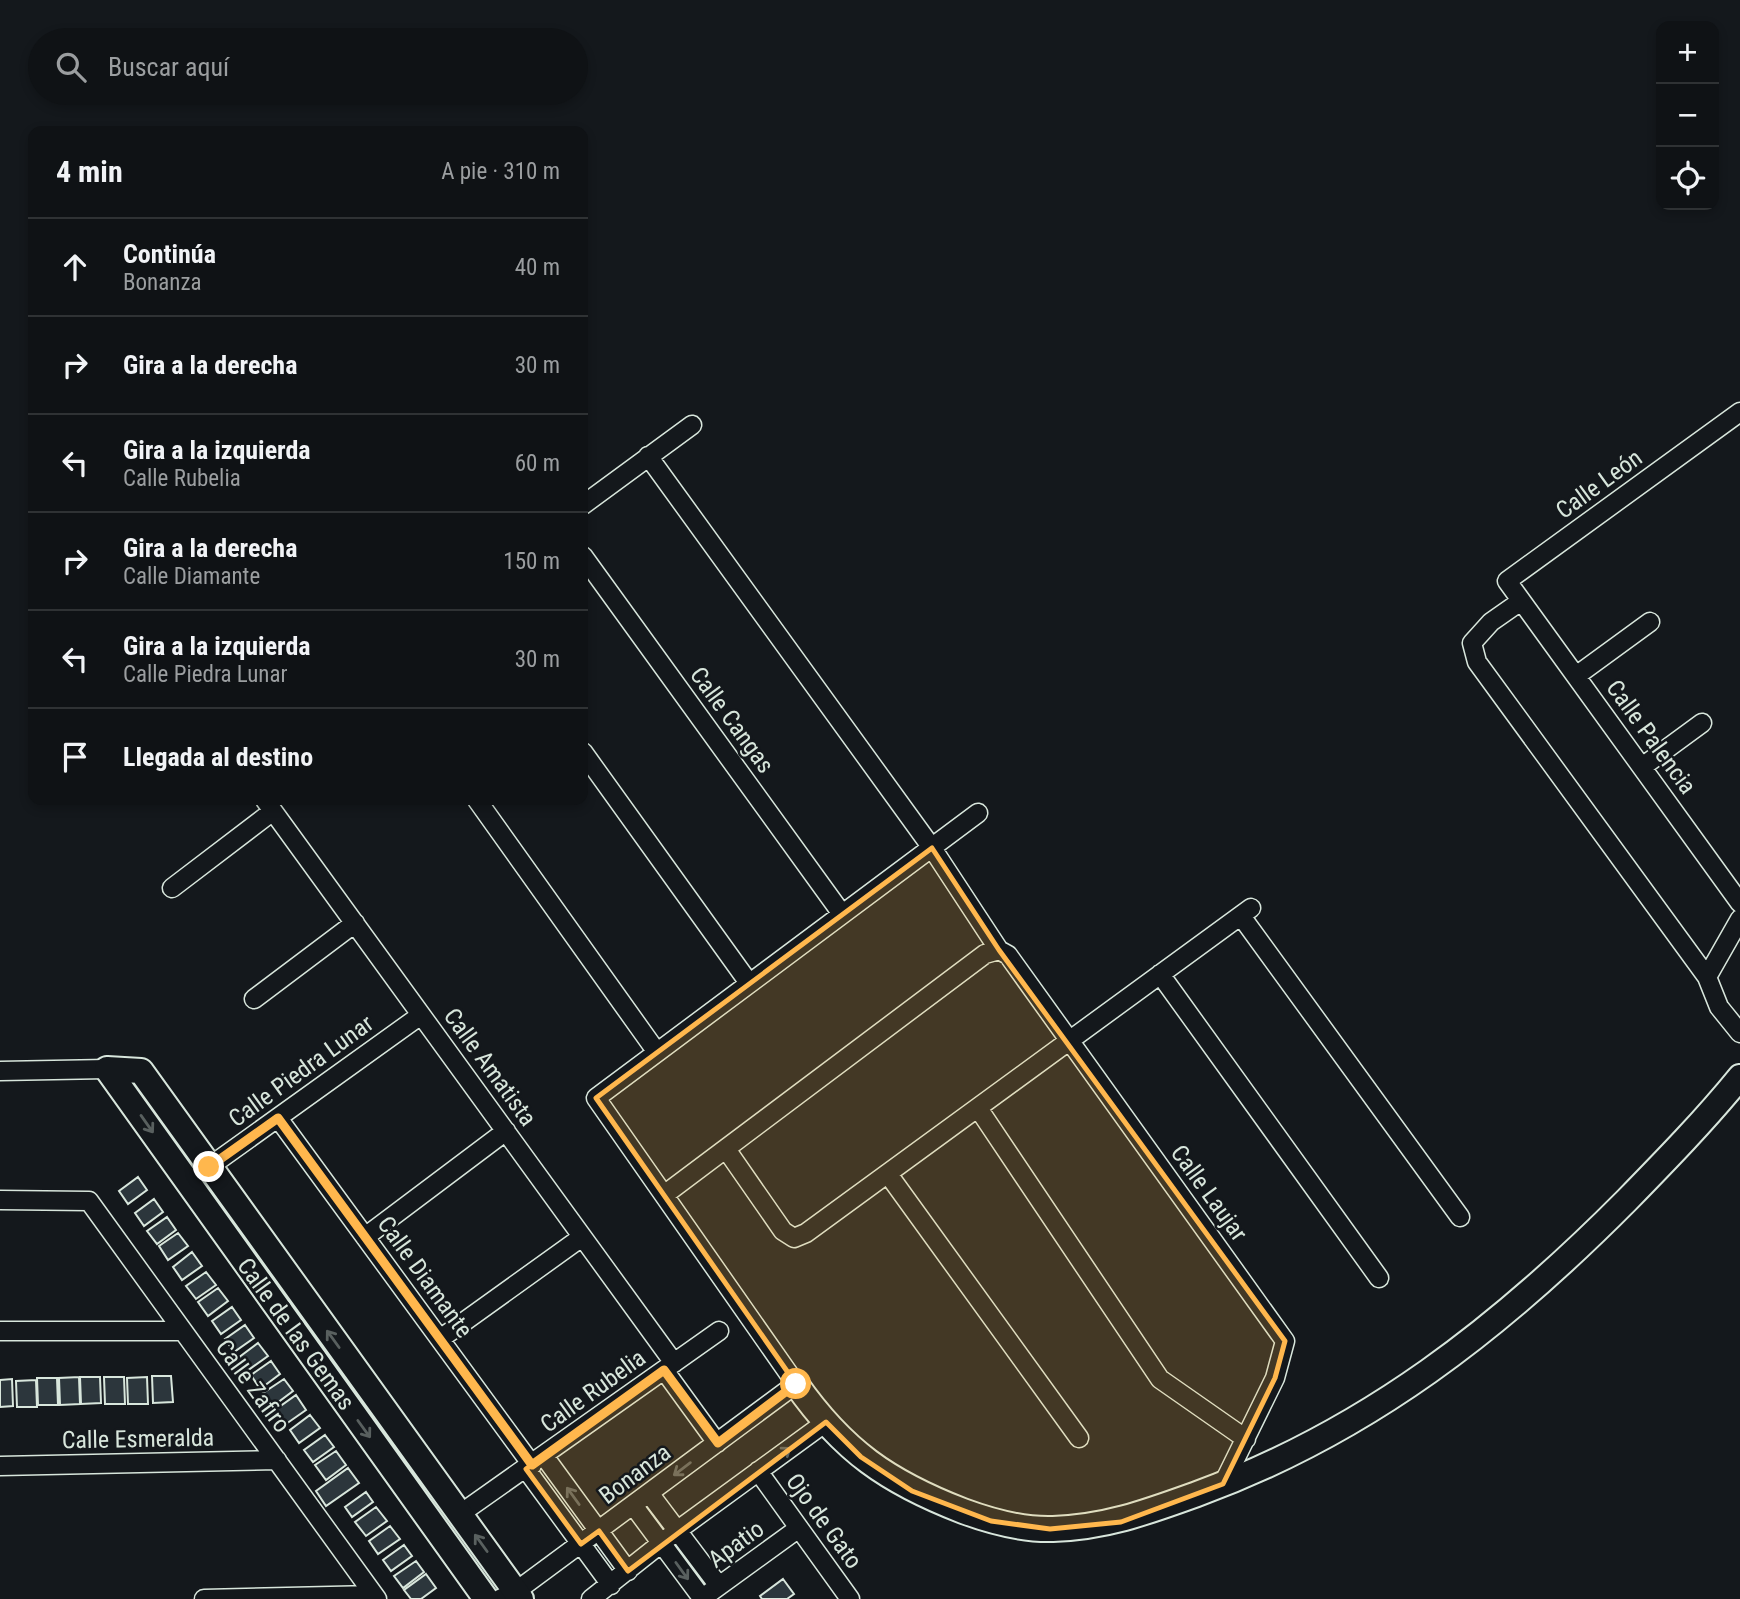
<!DOCTYPE html>
<html lang="es">
<head>
<meta charset="utf-8">
<style>
  :root { --surface:#0f1215; --page:#1d2022; --text:#f1f3f6; --muted:#9b9ea0; --line:#2f3234 }
  body { margin:0; font-family:"Roboto Condensed",sans-serif; background:var(--page); color:var(--text) }
  .controls { position:absolute; right:21px; top:21px; display:grid; overflow:hidden; border-radius:14px; box-shadow:0 4px 10px #0003 }
  .controls button { width:63px; height:63px; display:grid; place-items:center; padding:0; border:0; border-bottom:2px solid var(--line); background:var(--surface); color:var(--text); font:35px sans-serif }
  .stop { position:absolute; width:21px; height:21px; margin:-16px; border:5px solid #ffb74d; border-radius:50%; background:#fff }
  .stop.end { background:#ffb74d; border-color:#fff; box-shadow:0 2px 7px #0008 }
  .list { margin:0; padding:0; list-style:none }
  h2 { display:flex; justify-content:space-between; align-items:center; height:91px; margin:0; padding:0 28px; font-size:30px }
  h2 small { font-size:23px; font-weight:400; color:var(--muted) }
  .list li { display:grid; grid-template-columns:46px 1fr auto; gap:21px; align-items:center; box-sizing:border-box; height:98px; padding:0 28px; border-top:2px solid var(--line) }
  .list b { display:block; font-size:26px; white-space:nowrap }
  .list p { margin:0; font-size:23px; white-space:nowrap; color:var(--muted) }
  .list em { font-size:23px; font-style:normal; color:var(--muted) }
  .icon { flex:none; width:38px; height:38px; fill:none; stroke:currentColor; stroke-width:2; stroke-linecap:round; stroke-linejoin:round }
  .map { position:relative; flex:none; width:1740px; height:1599px; overflow:hidden }
  .search { position:absolute; background:var(--surface); box-shadow:0 4px 10px #0003; left:28px; top:28px; width:560px; height:77px; display:flex; align-items:center; gap:18px; box-sizing:border-box; padding:0 24px; border-radius:38px; color:var(--muted); font-size:26px }
  .panel { position:absolute; background:var(--surface); box-shadow:0 4px 10px #0003; left:28px; top:126px; width:560px; height:679px; border-radius:14px }
  .map>svg:first-child { display:block }
  .building { fill:#2c363c; stroke:#d8e6dc; stroke-width:2 }
  .lines { fill:none; stroke-linecap:round; stroke-linejoin:round }
  .street-casing { stroke:#d8e6dc; stroke-width:21 }
  .secondary-casing { stroke:#d8e6dc; stroke-width:28 }
  .street { stroke:#14181c; stroke-width:18 }
  .secondary { stroke:#14181c; stroke-width:24 }
  .oneway { stroke:#59605f }
  .route { stroke:#ffb74d; stroke-width:9 }
  .marked { fill:#ffb74d; fill-opacity:0.2; stroke:#ffb74d; stroke-width:5; stroke-linejoin:round }
  .labels { text-anchor:middle; stroke-width:5; stroke-linejoin:round; paint-order:stroke }
  .street-label { font-size:24px; fill:#d8e6dc; stroke:#14181c }
</style>
</head>
<body>
<div class="map">
<svg width="1740" height="1599" viewBox="0 0 1740 1599">
  <rect width="100%" height="100%" fill="#14181c"/>
  <!-- building -->
  <path class="building" d="M138 1177 147 1190 128 1204 119 1191Z
    M154 1199 163 1212 144 1226 135 1213Z
    M167 1217 176 1230 157 1244 147 1231Z
    M178 1233 188 1246 168 1260 159 1246Z
    M192 1252 202 1266 182 1280 173 1267Z
    M206 1272 216 1285 196 1299 186 1286Z
    M218 1288 228 1301 208 1316 198 1302Z
    M232 1307 241 1320 221 1334 212 1321Z
    M245 1325 254 1338 234 1352 225 1339Z
    M258 1343 268 1356 247 1371 238 1358Z
    M271 1361 280 1374 260 1389 251 1375Z
    M152 1376H171L173 1402 153 1403Z
    M79 1377 80 1404 60 1405 59 1378Z
    M80 1377H100L101 1403 81 1404Z
    M104 1377H124L125 1404H105Z
    M147 1377 148 1404H128L127 1378Z
    M37 1378H57L58 1405H38Z
    M12 1379 13 1406 0 1407V1380Z
    M284 1379 293 1391 273 1406 263 1393Z
    M36 1380 37 1407H17L16 1381Z
    M296 1395 306 1410 286 1424 275 1410Z
    M310 1415 320 1428 299 1443 290 1430Z
    M325 1435 334 1447 313 1462 304 1450Z
    M336 1451 346 1465 326 1480 315 1465Z
    M348 1468 359 1483 326 1506 316 1491Z
    M366 1492 373 1502 352 1517 345 1507Z
    M376 1507 387 1521 366 1536 355 1522Z
    M390 1526 400 1539 378 1554 369 1541Z
    M404 1545 412 1556 391 1571 383 1560Z
    M416 1561 424 1572 403 1588 394 1576Z
    M426 1574 436 1588 421 1599H411L404 1590Z
    M783 1579 794 1594 787 1599H762L760 1596Z"/>
  <g class="lines">
    <defs>
      <path id="street" d="M1740 412 1507 581 1740 903
        M648 456 932 848 999 950 1008 955 1285 1341 1275 1378 1223 1484
        M583 505 692 425
        M583 556 842 914
        M1521 601 1491 622 1472 643 1477 662 1707 977 1719 1007 1740 1033
        M1576 676 1650 622
        M583 752 749 983
        M1642 767 1702 723
        M265 800 674 1363
        M477 800 656 1051
        M172 888 273 811
        M1241 916 1460 1217
        M1160 974 1379 1278
        M1707 977 1740 919
        M254 999 355 923
        M0 1071 107 1069
        M978 1108 1160 1379 1246 1439
        M278 1118 532 1465
        M726 1149 783 1231 794 1238 806 1233 1251 908
        M209 1167 421 1015
        M888 1174 1079 1438
        M664 1195 985 954 999 950
        M0 1200 89 1201 377 1599
        M365 1237 506 1131
        M0 1331H183
        M440 1339 582 1237
        M664 1370 717 1443
        M544 1456 628 1571
        M0 1466 277 1460
        M526 1469 611 1585
        M758 1471 850 1599
        M649 1493 719 1586
        M633 1505 702 1598
        M460 1514 719 1331
        M204 1599 374 1595
        M500 1599 515 1592 796 1384 596 1098 978 813
        M591 1599 678 1530 826 1422
        M701 1599 799 1528"/>
      <path id="secondary" d="M107 1069 141 1071 521 1599
        M107 1069 486 1599
        M796 1384C843 1451 888 1482 963 1511 990 1521 1023 1530 1053 1529 1107 1527 1147 1512 1197 1494 1367 1432 1501 1327 1627 1200 1666 1160 1705 1120 1740 1077"/>
    </defs>
    <!-- street casing -->
    <use href="#street" class="street-casing"/>
    <!-- secondary casing -->
    <use href="#secondary" class="secondary-casing"/>
    <!-- street -->
    <use href="#street" class="street"/>
    <!-- secondary -->
    <use href="#secondary" class="secondary"/>
  </g>
  <!-- one-way arrows -->
  <defs><path id="oneway-shaft" d="M-6 0H5M1.5-3L5.5 0L1.5 3" fill="none" stroke-width="1.6" stroke-linecap="round" stroke-linejoin="round" transform="scale(1.75)"/></defs>
  <g class="oneway">
    <use href="#oneway-shaft" transform="translate(147 1124) rotate(55)"/>
    <use href="#oneway-shaft" transform="translate(333 1339) rotate(-126)"/>
    <use href="#oneway-shaft" transform="translate(364 1429) rotate(54)"/>
    <use href="#oneway-shaft" transform="translate(782 1454) rotate(-36)"/>
    <use href="#oneway-shaft" transform="translate(682 1469) rotate(143)"/>
    <use href="#oneway-shaft" transform="translate(573 1496) rotate(-126)"/>
    <use href="#oneway-shaft" transform="translate(481 1543) rotate(-126)"/>
    <use href="#oneway-shaft" transform="translate(682 1571) rotate(54)"/>
  </g>
  <g class="lines">
    <!-- route -->
    <path class="route" d="M209 1167 278 1118 532 1465 664 1370 718 1443 796 1384"/>
  </g>
  <!-- marked area -->
  <path class="marked" d="M932 848 999 950 1285 1341 1275 1378 1223 1484 1121 1522 1050 1529 991 1521 912 1491 861 1457 826 1422 628 1571 599 1531 581 1544 526 1469 664 1370 717 1443 796 1384 596 1098Z"/>
  <g class="labels">
    <!-- street labels -->
    <g class="street-label">
      <text transform="translate(1599 484) rotate(-36)" y="8">Calle León</text>
      <text transform="translate(732 720) rotate(54)" y="8">Calle Cangas</text>
      <text transform="translate(1651 737) rotate(54)" y="8">Calle Palencia</text>
      <text transform="translate(490 1067) rotate(54)" y="8">Calle Amatista</text>
      <text transform="translate(301 1071) rotate(-36)" y="8">Calle Piedra Lunar</text>
      <text transform="translate(1209 1193) rotate(54)" y="8">Calle Laujar</text>
      <text transform="translate(425 1277) rotate(54)" y="8">Calle Diamante</text>
      <text transform="translate(296 1334) rotate(54)" y="8">Calle de las Gemas</text>
      <text transform="translate(253 1386) rotate(54)" y="8">Calle Zafiro</text>
      <text transform="translate(593 1391) rotate(-36)" y="8">Calle Rubelia</text>
      <text transform="translate(138 1439) rotate(-1)" y="8">Calle Esmeralda</text>
      <text transform="translate(635 1474) rotate(-37)" y="8">Bonanza</text>
      <text transform="translate(824 1521) rotate(54)" y="8">Ojo de Gato</text>
      <text transform="translate(736 1544) rotate(-36)" y="8">Apatio</text>
    </g>
  </g>
</svg>
<div class="controls">
<button>+</button>
<button>−</button>
<button><svg class="icon" aria-label="locate" viewBox="0 0 24 24"><circle cx="12" cy="12" r="6"/><path d="M12 2v4M12 18v4M2 12h4M18 12h4"/></svg></button>
</div>
<div class="stop" style="left:796px;top:1384px"></div>
<div class="stop end" style="left:209px;top:1167px"></div>
<div class="search"><svg class="icon" aria-label="search" viewBox="0 0 24 24"><circle cx="10" cy="10" r="6"/><path d="M15 15l6 6"/></svg>Buscar aquí</div>
<section class="panel">
<h2>4 min<small>A pie · 310 m</small></h2>
<ul class="list">
<li><svg class="icon" aria-label="ahead" viewBox="0 0 24 24"><path d="M12 20V5M6 11l6-6 6 6"/></svg><div><b>Continúa</b><p>Bonanza</p></div><em>40 m</em></li>
<li><svg class="icon" aria-label="right" viewBox="0 0 24 24"><path d="M7 20v-9h11M14 6l5 5-5 5"/></svg><div><b>Gira a la derecha</b></div><em>30 m</em></li>
<li><svg class="icon" aria-label="left" viewBox="0 0 24 24"><path d="M17 20v-9H6M10 6l-5 5 5 5"/></svg><div><b>Gira a la izquierda</b><p>Calle Rubelia</p></div><em>60 m</em></li>
<li><svg class="icon" aria-label="right" viewBox="0 0 24 24"><path d="M7 20v-9h11M14 6l5 5-5 5"/></svg><div><b>Gira a la derecha</b><p>Calle Diamante</p></div><em>150 m</em></li>
<li><svg class="icon" aria-label="left" viewBox="0 0 24 24"><path d="M17 20v-9H6M10 6l-5 5 5 5"/></svg><div><b>Gira a la izquierda</b><p>Calle Piedra Lunar</p></div><em>30 m</em></li>
<li><svg class="icon" aria-label="arrive" viewBox="0 0 24 24"><path d="M6 21V4h12l-3 4 3 4H6"/></svg><div><b>Llegada al destino</b></div></li>
</ul>
</section>
</div>
</body>
</html>
